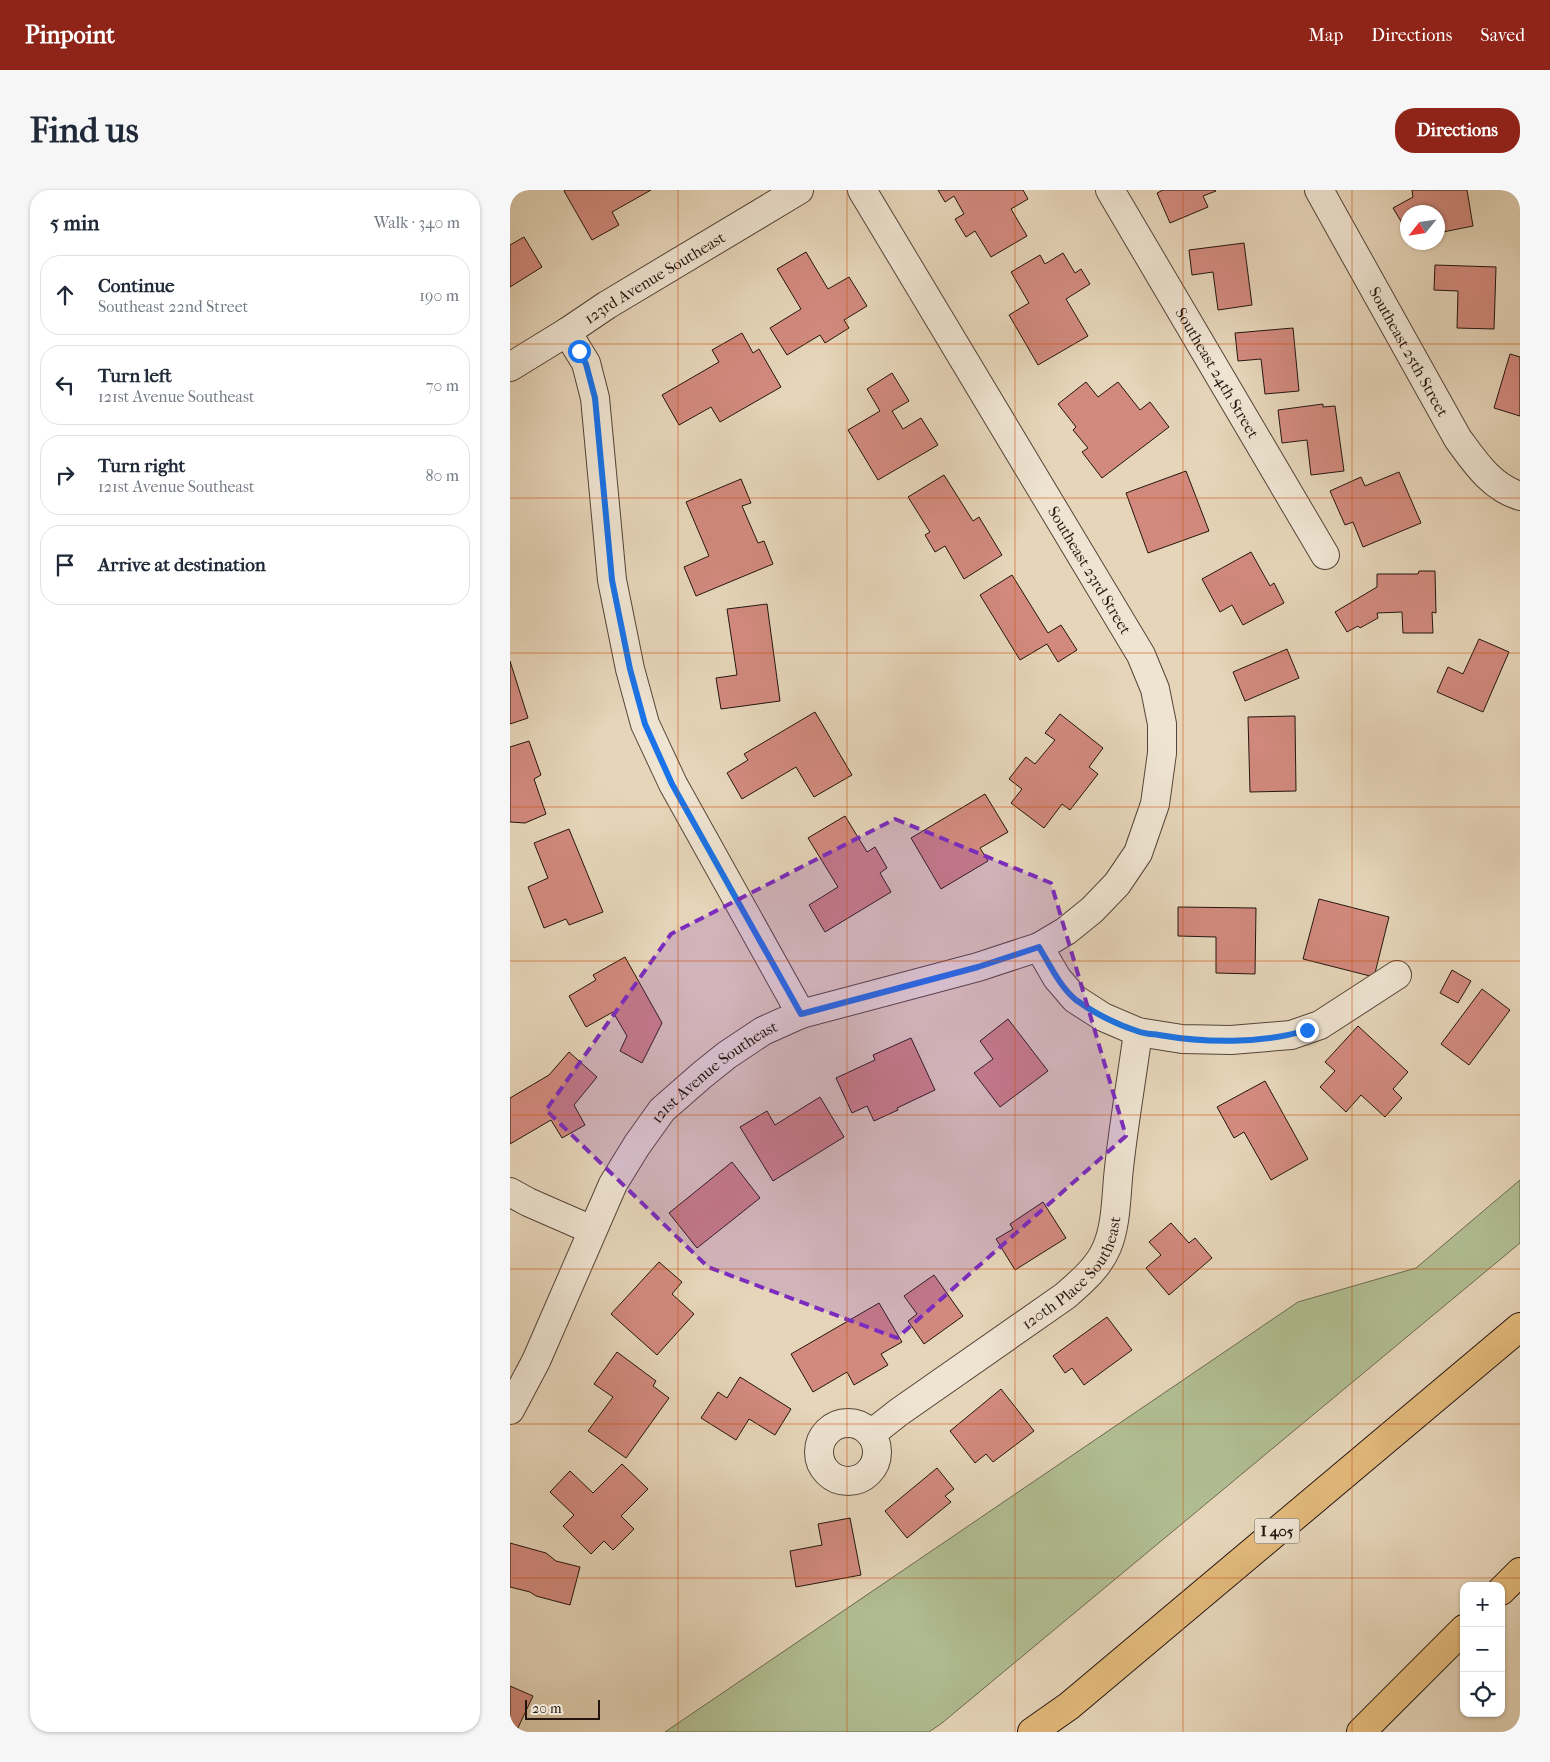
<!DOCTYPE html>
<html lang="en">
<head>
<meta charset="utf-8">
<style>
  :root { --surface:#fff; --page:#f6f6f7; --text:#1f2937; --muted:#747a83; --line:#e0e1e3; --accent:#8f2418 }
  body { margin:0; font-family:"IM FELL French Canon",serif; background:var(--page); color:var(--text) }
  .controls { position:absolute; right:15px; bottom:15px; display:grid; overflow:hidden; border-radius:10px; box-shadow:0 1px 4px #0004 }
  .controls button { width:45px; height:45px; display:grid; place-items:center; padding:0; border:0; border-bottom:1px solid var(--line); background:var(--surface); color:var(--text); font:25px sans-serif }
  .compass { position:absolute; left:890px; top:15px; width:45px; height:45px; border-radius:50%; background:var(--surface); box-shadow:0 1px 4px #0004; rotate:240deg }
  .scale { position:absolute; left:15px; bottom:12px; width:75px; box-sizing:border-box; padding-left:5px; border:2px solid #23150e; border-top:0; font-size:14px; line-height:18px; white-space:nowrap; color:#23150e; -webkit-text-stroke:4px #efe4d2; paint-order:stroke }
  .stop { position:absolute; width:15px; height:15px; margin:-11px; border:4px solid #1a73e8; border-radius:50%; background:#fff }
  .stop.end { background:#1a73e8; border-color:#fff; box-shadow:0 1px 5px #0008 }
  .list { margin:0; padding:0; list-style:none }
  h2 { display:flex; justify-content:space-between; align-items:center; height:65px; margin:0; padding:0 20px; font-size:21px }
  h2 small { font-size:16px; font-weight:400; color:var(--muted) }
  .list li { display:grid; grid-template-columns:32px 1fr auto; gap:15px; align-items:center; box-sizing:border-box; height:80px; margin:0 10px 10px; padding:0 10px; border:1px solid var(--line); border-radius:20px }
  .list b { display:block; font-size:19px; white-space:nowrap }
  .list p { margin:0; font-size:16px; white-space:nowrap; color:var(--muted) }
  .list em { font-size:16px; font-style:normal; color:var(--muted) }
  .icon { flex:none; width:28px; height:28px; fill:none; stroke:currentColor; stroke-width:2; stroke-linecap:round; stroke-linejoin:round }
  .map { position:relative; flex:none; width:1010px; height:1542px; overflow:hidden; border-radius:20px }
  header { display:flex; align-items:center; gap:30px; box-sizing:border-box; height:70px; padding:0 25px; background:var(--accent); color:#fff }
  header strong { font-size:24px }
  nav { display:flex; gap:28px; margin-inline-start:auto; font-size:18px }
  .intro { display:flex; align-items:center; justify-content:space-between; box-sizing:border-box; height:120px; padding:0 30px }
  h1 { margin:0; font-size:35px }
  .button { padding:12px 22px; border-radius:20px; background:var(--accent); color:#fff; font-size:18px; font-weight:700 }
  main { display:flex; gap:30px; padding:0 30px }
  aside { flex:1; background:var(--surface); border-radius:20px; box-shadow:0 1px 4px #0004 }
  .map>svg:first-child { display:block }
  .green { fill:#b1be92; stroke:#6a6a50 }
  .building { fill:#d28a7e; stroke:#23150e }
  .lines { fill:none; stroke-linecap:round; stroke-linejoin:round }
  .minor-casing { stroke:#544539; stroke-width:30 }
  .highway-casing { stroke:#23150e; stroke-width:30 }
  .minor { stroke:#efe4d2; stroke-width:28 }
  .highway { stroke:#e3ba7c; stroke-width:28 }
  .route { stroke:#1a73e8; stroke-width:6 }
  .marked { fill:#7b2cbf; fill-opacity:0.2; stroke:#7b2cbf; stroke-width:4; stroke-dasharray:10 6; stroke-linejoin:round }
  .grid { fill:none; stroke:#ca4f0c; stroke-width:1; stroke-opacity:0.55 }
  .labels { text-anchor:middle; stroke-width:4; stroke-linejoin:round; paint-order:stroke }
  .shield { fill:#efe4d2; stroke:#605349; stroke-width:1 }
  .shield-label { font-size:15px; font-weight:bold; fill:#23150e }
  .street-label { font-size:16px; fill:#23150e; stroke:#efe4d2 }
</style>
</head>
<body>
<header>
<strong>Pinpoint</strong>
<nav><a>Map</a><a>Directions</a><a>Saved</a></nav>
</header>
<div class="intro"><h1>Find us</h1><a class="button">Directions</a></div>
<main>
<aside>
<h2>5 min<small>Walk · 340 m</small></h2>
<ul class="list">
<li><svg class="icon" aria-label="ahead" viewBox="0 0 24 24"><path d="M12 20V5M6 11l6-6 6 6"/></svg><div><b>Continue</b><p>Southeast 22nd Street</p></div><em>190 m</em></li>
<li><svg class="icon" aria-label="left" viewBox="0 0 24 24"><path d="M17 20v-9H6M10 6l-5 5 5 5"/></svg><div><b>Turn left</b><p>121st Avenue Southeast</p></div><em>70 m</em></li>
<li><svg class="icon" aria-label="right" viewBox="0 0 24 24"><path d="M7 20v-9h11M14 6l5 5-5 5"/></svg><div><b>Turn right</b><p>121st Avenue Southeast</p></div><em>80 m</em></li>
<li><svg class="icon" aria-label="arrive" viewBox="0 0 24 24"><path d="M6 21V4h12l-3 4 3 4H6"/></svg><div><b>Arrive at destination</b></div></li>
</ul>
</aside>
<div class="map">
<svg width="1010" height="1542" viewBox="0 0 1010 1542">
  <rect width="100%" height="100%" fill="#e6d5b9"/>
  <filter id="stains"><feTurbulence type="fractalNoise" baseFrequency=".004" numOctaves="4"/><feColorMatrix values="0 0 0 0 .2 0 0 0 0 .09 0 0 0 0 .02 0 0 0 .5 -.17"/></filter>
  <radialGradient id="worn" r=".72"><stop offset=".6" stop-color="#630" stop-opacity="0"/><stop offset="1" stop-color="#630" stop-opacity=".3"/></radialGradient>
  <!-- green -->
  <path class="green" d="M1010 990V1053L432 1533 419 1542H155L788 1112 906 1078Z"/>
  <!-- building -->
  <path class="building" d="M56 0H141L102 22 109 35 82 50 54 1Z
    M428 0H513L518 9 501 19 517 46 481 67 465 41 456 47 445 29 454 24 444 6 435 12Z
    M653 0H705L706 1 693 6 698 17 660 33 647 3Z
    M902 0H957L963 36 928 43V22H898V43L883 18 903 7Z
    M14 47 32 77 0 97V55Z
    M734 53 742 115 708 120 703 82 682 85 679 60Z
    M296 62 318 99 339 87 357 116 334 130 339 138 315 153 310 145 277 165 260 138 291 119 267 79Z
    M553 63 565 83 571 79 580 94 556 109 578 146 528 175 499 125 519 113 501 82 530 65 535 74Z
    M925 75 986 77 984 139 947 138 948 101 924 100Z
    M783 138 789 201 755 204 751 169 728 171 725 143Z
    M232 143 243 163 249 159 271 197 210 232 201 217 169 235 152 205 209 172 202 160Z
    M1000 164 1010 167V226L984 218Z
    M382 183 399 211 382 221 393 239 411 228 428 255 368 290 338 240 370 221 357 199Z
    M576 192 588 207 608 192 630 220 640 212 659 237 592 288 572 262 578 258 563 240 566 237 548 214Z
    M813 214V217L825 216 834 281 801 285 797 250 772 253 768 220Z
    M676 281 699 341 638 363 616 303Z
    M889 282 911 333 853 357 843 332 835 335 820 301 851 287 855 296Z
    M434 285 463 331 469 327 492 365 454 389 435 356 425 362 415 345 420 342 398 307Z
    M231 289 241 313 232 316 248 353 254 351 263 374 186 406 174 377 199 366 176 312Z
    M741 362 760 396 764 393 774 413 733 435 722 415 710 422 692 389Z
    M909 381H925L926 423 922 422 923 443H893L892 422 867 423 868 428 850 438 848 436 837 442 825 422 867 397V384H908Z
    M502 385 538 443 551 435 567 460 548 472 537 454 510 470 470 405Z
    M257 414 270 511 211 519 206 488 227 485 217 419Z
    M969 449 999 462 973 522 927 502 938 477 953 484Z
    M777 459 789 488 735 511 723 482Z
    M0 471 18 528 0 534Z
    M305 522 342 585 304 607 286 577 232 609 217 583 238 570 234 564Z
    M550 524 593 558 579 577 588 584 560 620 552 614 534 638 501 613 512 599 499 589 516 567 525 574 545 550 535 543Z
    M785 526 786 601 740 602 738 527Z
    M19 551 31 585 24 589 36 624 15 633 0 632V557Z
    M475 604 498 642 470 658 478 671 431 699 401 648Z
    M335 626 357 662 365 657 377 678 370 683 381 702 315 742 299 715 328 697 298 648Z
    M59 639 93 722 59 735 56 729 34 738 18 697 38 688 24 653Z
    M809 709 879 727 864 787 793 769Z
    M668 717 746 718 745 784 706 783V747L668 746Z
    M115 767 152 833 132 873 110 861 117 846 103 822 76 837 59 806 86 790 83 785Z
    M942 780 961 791 948 813 930 803Z
    M972 799 1000 820 959 875 931 854Z
    M498 829 538 881 490 917 464 883 483 869 470 851Z
    M848 836 898 882 883 899 892 908 875 927 851 905 836 922 810 897 825 881 815 872Z
    M401 848 425 900 387 918 388 920 364 931 357 916 342 923 326 888 365 870 363 865Z
    M59 862 87 887 64 915 75 935 52 948 41 930 0 954V908L39 885Z
    M755 891 798 969 761 990 734 942 724 948 707 917Z
    M310 907 334 947 263 991 230 937 257 921 265 935Z
    M222 972 250 1008 187 1058 159 1023Z
    M533 1012 556 1048 505 1080 486 1049 503 1039 500 1034Z
    M661 1033 679 1053 685 1048 702 1068 659 1105 636 1078 651 1065 639 1052Z
    M149 1072 172 1092 162 1104 184 1124 147 1165 101 1124Z
    M424 1085 453 1126 414 1154 398 1131 407 1124 394 1106Z
    M369 1113 392 1152 371 1164 378 1175 344 1195 337 1182 303 1202 281 1164Z
    M597 1127 622 1160 574 1195 562 1178 555 1183 543 1166Z
    M107 1162 146 1191 143 1196 159 1208 116 1268 78 1241 103 1207 84 1194Z
    M230 1187 281 1219 265 1245 239 1229 226 1250 191 1228 208 1202 217 1208Z
    M491 1199 524 1241 483 1272 476 1264 465 1273 440 1241Z
    M112 1274 138 1299 111 1326 124 1339 103 1360 94 1351 81 1364 53 1336 64 1325 40 1302 60 1281 83 1303Z
    M427 1278 444 1299 435 1306 441 1312 397 1348 375 1321Z
    M340 1328 351 1385 286 1397 280 1361 312 1355 308 1334Z
    M0 1353 36 1363 46 1371 70 1377 60 1415 26 1406 20 1402 0 1397Z
    M0 1496 23 1506 6 1542H0Z"/>
  <g class="lines">
    <defs>
      <g id="minor">
        <path id="s1" d="M600 0 815 365"/>
        <path id="s2" d="M809 0 948 249C965 272 981 297 1010 306"/>
        <path d="M57 142 76 173 85 208 102 390 120 479 135 534 163 594 291 824"/>
        <path id="s3" d="M0 177 57 142 97 115 289 0"/>
        <path d="M529 757 547 788 565 809 593 827 628 842 672 849 721 850 781 845 810 835 887 785"/>
        <path d="M0 1002 18 1012 82 1040"/>
        <path id="s4" d="M0 1220 26 1171 103 994 127 955 152 920 192 885 217 865 253 841 291 824 468 777 529 757 556 741 582 720 607 694 628 663 645 614 652 563V534L645 499 631 465 352 0"/>
        <circle cx="338" cy="1262" r="29"/>
        <path id="s5" d="M361 1244 389 1222 555 1106C571 1092 589 1077 597 1057 607 1033 606 1003 609 978 614 932 622 887 628 842"/>
      </g>
      <path id="highway" d="M991 1401 1010 1382
        M522 1542 559 1516 1010 1137
        M851 1542 954 1439"/>
    </defs>
    <!-- minor casing -->
    <use href="#minor" class="minor-casing"/>
    <!-- highway casing -->
    <use href="#highway" class="highway-casing"/>
    <!-- minor -->
    <use href="#minor" class="minor"/>
    <!-- highway -->
    <use href="#highway" class="highway"/>
  </g>
  <g class="lines">
    <!-- route -->
    <path class="route" d="M69 161 76 174 85 208 102 390 120 479 135 534 162 594 291 824 468 777 529 757C540 775 550 797 566 810 584 823 606 834 627 841 634 844 642 844 649 845 695 853 752 854 797 840"/>
  </g>
  <!-- marked area -->
  <path class="marked" d="M385 629 541 693 616 946 387 1148 198 1077 36 920 161 744Z"/>
  <!-- grid -->
  <path class="grid" d="M168 0V1542M337 0V1542M505 0V1542M673 0V1542M842 0V1542M0 154H1010M0 308H1010M0 463H1010M0 617H1010M0 771H1010M0 925H1010M0 1079H1010M0 1234H1010M0 1388H1010"/>
  <g class="labels">
    <!-- shield labels -->
    <rect class="shield" x="744.5" y="1328.5" width="45" height="25" rx="4"/>
    <g class="shield-label">
      <text x="767" y="1346">I 405</text>
    </g>
    <!-- street labels -->
    <g class="street-label">
      <text dy="6" stroke="none"><textPath href="#s3" startOffset="170">123rd Avenue Southeast</textPath></text>
      <text dy="6" stroke="none"><textPath href="#s2" startOffset="185">Southeast 25th Street</textPath></text>
      <text dy="6" stroke="none"><textPath href="#s1" startOffset="212">Southeast 24th Street</textPath></text>
      <text transform="translate(580 380) rotate(59)" y="6">Southeast 23rd Street</text>
      <text dy="6" stroke="none"><textPath href="#s4" startOffset="402">121st Avenue Southeast</textPath></text>
      <text dy="6" stroke="none"><textPath href="#s5" startOffset="261">120th Place Southeast</textPath></text>
    </g>
  </g>
  <rect width="100%" height="100%" filter="url(#stains)"/>
  <rect width="100%" height="100%" fill="url(#worn)"/>
</svg>
<div class="controls">
<button>+</button>
<button>−</button>
<button><svg class="icon" aria-label="locate" viewBox="0 0 24 24"><circle cx="12" cy="12" r="6"/><path d="M12 2v4M12 18v4M2 12h4M18 12h4"/></svg></button>
</div>
<svg class="compass" viewBox="-18 -18 36 36"><path d="M0-13l5 13h-10z" fill="#e53935"/><path d="M0 13l5-13h-10z" fill="#747a83"/></svg>
<div class="scale">20 m</div>
<div class="stop" style="left:69px;top:161px"></div>
<div class="stop end" style="left:797px;top:840px"></div>
</div>
</main>
</body>
</html>
